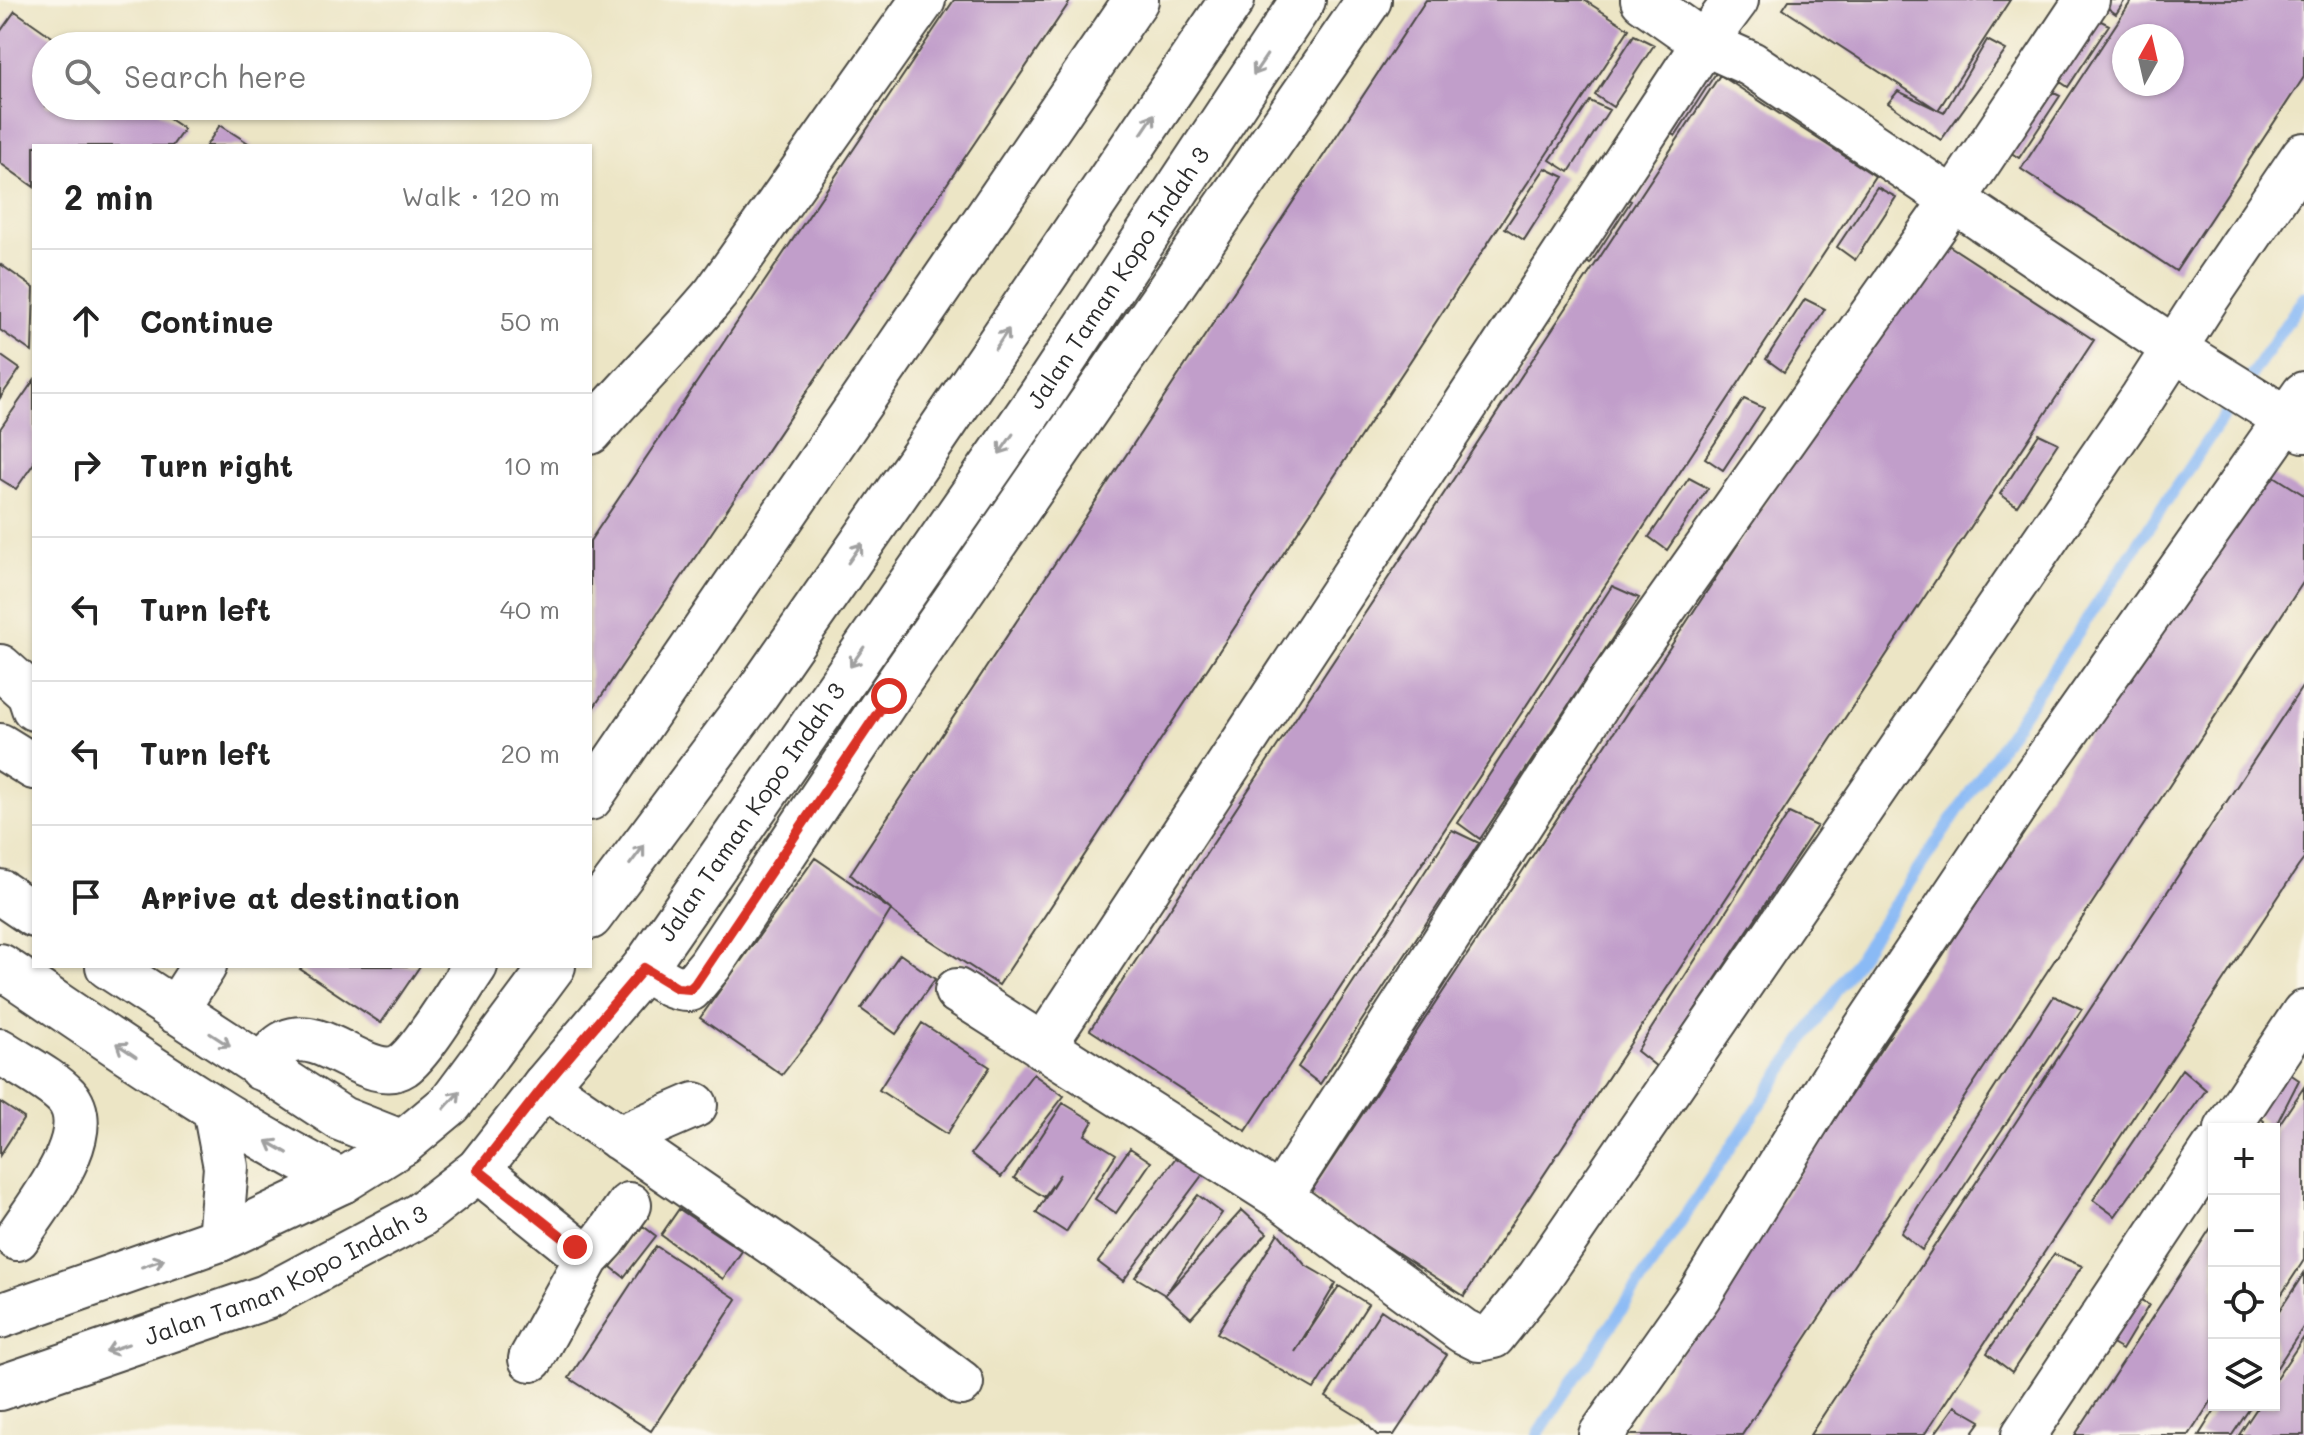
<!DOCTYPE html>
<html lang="en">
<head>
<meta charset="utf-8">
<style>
  :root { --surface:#fff; --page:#f6f6f6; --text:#222; --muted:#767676; --line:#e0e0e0 }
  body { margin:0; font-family:Mali,sans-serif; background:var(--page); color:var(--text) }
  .controls { position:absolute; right:24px; bottom:24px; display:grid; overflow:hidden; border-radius:0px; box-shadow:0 2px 6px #0004 }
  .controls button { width:72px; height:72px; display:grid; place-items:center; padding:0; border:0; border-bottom:2px solid var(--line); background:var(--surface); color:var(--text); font:40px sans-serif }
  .compass { position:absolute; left:2112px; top:24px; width:72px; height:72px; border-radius:50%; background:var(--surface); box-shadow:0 2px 6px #0004; rotate:8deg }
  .stop { position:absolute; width:24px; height:24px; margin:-18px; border:6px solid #d93025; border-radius:50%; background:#fff }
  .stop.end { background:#d93025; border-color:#fff; box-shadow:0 2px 8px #0008 }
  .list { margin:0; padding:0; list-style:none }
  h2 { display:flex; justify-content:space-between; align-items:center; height:104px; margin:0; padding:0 32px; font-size:34px }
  h2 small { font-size:26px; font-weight:400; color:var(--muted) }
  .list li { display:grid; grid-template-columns:52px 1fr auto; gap:24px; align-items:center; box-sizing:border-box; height:144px; padding:0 32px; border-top:2px solid var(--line) }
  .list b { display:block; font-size:30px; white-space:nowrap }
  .list em { font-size:26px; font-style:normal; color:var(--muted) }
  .icon { flex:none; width:44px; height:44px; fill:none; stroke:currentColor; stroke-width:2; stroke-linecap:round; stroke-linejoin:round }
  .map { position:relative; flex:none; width:2304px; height:1435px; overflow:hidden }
  .search { position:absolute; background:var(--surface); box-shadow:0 2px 6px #0004; left:32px; top:32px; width:560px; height:88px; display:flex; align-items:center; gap:20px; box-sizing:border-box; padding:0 28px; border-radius:44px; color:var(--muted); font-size:30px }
  .panel { position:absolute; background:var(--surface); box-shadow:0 2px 6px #0004; left:32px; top:144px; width:560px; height:824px; border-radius:0px }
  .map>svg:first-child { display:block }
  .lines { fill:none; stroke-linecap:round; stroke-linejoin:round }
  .stream { stroke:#8abaf5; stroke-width:12 }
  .building { fill:#c19eca; fill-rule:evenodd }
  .minor-casing { stroke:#484742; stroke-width:48 }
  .major-casing { stroke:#484742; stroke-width:48 }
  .minor { stroke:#fff; stroke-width:44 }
  .major { stroke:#fff; stroke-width:44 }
  .oneway { stroke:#a0a0a0 }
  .route { stroke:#d93025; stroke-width:10 }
  .labels { text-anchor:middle; stroke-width:8; stroke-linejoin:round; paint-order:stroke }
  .street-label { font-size:24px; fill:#2b2b2b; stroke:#fbf7ec }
</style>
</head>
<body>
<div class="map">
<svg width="2304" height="1435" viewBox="0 0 2304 1435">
  <rect width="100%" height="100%" fill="#fbf7ec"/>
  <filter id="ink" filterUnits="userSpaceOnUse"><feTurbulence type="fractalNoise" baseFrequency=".0125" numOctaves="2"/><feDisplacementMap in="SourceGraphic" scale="16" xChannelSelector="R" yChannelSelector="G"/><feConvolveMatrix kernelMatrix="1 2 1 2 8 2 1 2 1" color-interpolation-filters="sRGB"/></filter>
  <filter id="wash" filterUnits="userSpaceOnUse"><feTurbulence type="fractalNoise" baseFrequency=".006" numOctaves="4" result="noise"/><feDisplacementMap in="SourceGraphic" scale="32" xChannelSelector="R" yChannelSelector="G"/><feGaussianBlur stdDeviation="1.8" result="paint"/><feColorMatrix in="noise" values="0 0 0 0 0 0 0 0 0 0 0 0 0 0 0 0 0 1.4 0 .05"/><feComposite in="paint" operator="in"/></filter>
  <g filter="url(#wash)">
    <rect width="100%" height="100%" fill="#ece5c5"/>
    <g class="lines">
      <!-- stream -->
      <path class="stream" d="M1537 1435 2304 297"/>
    </g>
    <g id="blocks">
      <!-- building -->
      <path class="building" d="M954 0H1071L590 713V541Z
        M1426 0H1584L1629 29 999 985 913 929 891 910 820 1026 782 1075 700 1018 815 858 891 910 850 874Z
        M1789 0H2010L1938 110 1783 9Z
        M2097 0H2125L2116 14Z
        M2132 0H2304V77L2176 271 2021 169ZM2124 36H2172V84H2124Z
        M15 11 65 46H46V106H150L184 129 172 146H34V187L0 163V32Z
        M2089 15 2109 25 2068 87 2050 75Z
        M1634 35 1654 45 1613 107 1595 95Z
        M1987 40 2006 50 1941 140 1888 103 1898 91 1944 113Z
        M1697 64 1716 73 1675 136 1657 124Z
        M1720 75 1875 176 1246 1131 1090 1030Z
        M2040 86 2060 96 2019 158 2001 146Z
        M1590 101 1609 110 1569 172 1550 160Z
        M220 125 253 146H206Z
        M1545 168 1564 177 1524 240 1505 228Z
        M1877 187 1896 197 1855 260 1837 247Z
        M1612 192 1631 201 1590 264 1572 252Z
        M1939 239 2094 340 1464 1296 1309 1195Z
        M0 264 34 288 32 352 0 330Z
        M1805 299 1825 309 1784 372 1766 359Z
        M0 355 20 369 0 398Z
        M34 380V463L16 489 0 479V429Z
        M1744 399 1764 408 1723 470 1705 458Z
        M2039 434 2058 443 2017 506 2000 494Z
        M2263 469 2304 495V581L1937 1139 1742 1435H1627Z
        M1689 478 1708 488 1667 550 1649 537Z
        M1612 586 1639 598 1480 839 1458 823Z
        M2304 684V859L2298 867 1924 1435H1810Z
        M1789 813 1817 826 1657 1067 1637 1051Z
        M1452 830 1479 843 1320 1084 1298 1067Z
        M900 954 935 979 896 1034 861 1009Z
        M303 966H420L381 1023 300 969Z
        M2054 996 2082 1009 1922 1250 1901 1233Z
        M922 1023 990 1067 947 1134 879 1090Z
        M2277 1065 2299 1080 2274 1129H2261L2264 1121 2253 1112Z
        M2182 1069 2206 1090 2115 1216 2093 1200Z
        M1033 1074 1064 1096 1001 1177 971 1154Z
        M2304 1087V1260L2274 1306V1132Z
        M0 1102 24 1118 0 1155Z
        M1063 1103 1093 1121 1085 1135 1116 1154 1066 1232 1036 1213 1060 1174 1044 1197 1014 1178Z
        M1130 1148 1151 1162 1116 1213 1095 1199Z
        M1177 1156 1203 1174 1123 1281 1098 1262Z
        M1198 1195 1222 1213 1165 1295 1242 1210 1267 1233 1191 1318 1165 1295 1135 1277Z
        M679 1209 742 1251 723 1279 661 1235Z
        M2214 1223V1397L2189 1435H2075Z
        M643 1226 656 1236 624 1277 611 1267Z
        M1278 1233 1305 1265 1336 1283 1295 1352 1339 1286 1368 1304 1314 1389 1217 1333Z
        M656 1246 737 1299 651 1431 569 1378Z
        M2054 1254 2082 1266 2012 1372 1987 1353Z
        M2304 1273V1326L2274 1372V1319Z
        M2132 1297 2149 1305 2122 1350 2103 1339Z
        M1381 1310 1447 1355 1394 1435H1377L1362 1419 1326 1397Z
        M2304 1337V1435H2239L2259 1405H2274V1382Z
        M2218 1405H2252L2232 1435H2199Z
        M1955 1406 1981 1421 1971 1435H1934Z"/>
    </g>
  </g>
  <g filter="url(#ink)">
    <use href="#blocks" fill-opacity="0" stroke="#484742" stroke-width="2"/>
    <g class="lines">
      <defs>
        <path id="minor" d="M1643 0 1704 43 1751 64 2190 359 2304 430
          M590 432C631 385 676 341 716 293L923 0
          M0 667 29 693 34 708
          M0 746 34 767
          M590 798 1136 0
          M0 892 34 915
          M0 966C112 1041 222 1120 342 1181
          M108 966 342 1119 403 1143
          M644 968C659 978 672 990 690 989L710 965 889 696 1369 0
          M957 991 1280 1197 1463 1331 1479 1339 1493 1336 1539 1278 2143 397 2206 299 2304 155
          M175 1011 204 966
          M1043 1047 1704 43 1736 0
          M0 1051C19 1064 51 1080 66 1096 99 1133 38 1205 17 1238
          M261 1068C269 1058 276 1047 287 1042 324 1026 371 1086 403 1065 423 1051 459 989 475 966
          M544 1086 804 1265 961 1383
          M2227 1129 2304 1013
          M619 1138 695 1105
          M478 1170 587 1258 604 1240 629 1205
          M1280 1197 1613 680 1954 199 2087 0
          M531 1359 587 1258
          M1601 1435 1700 1294 1849 1053 2024 792 2304 394
          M2024 1435 2214 1149"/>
        <g id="major">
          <path d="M590 917 756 695 926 451 1232 0"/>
          <path d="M215 1109 226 1167 220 1239"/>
          <path d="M0 1316 220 1239 342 1181 403 1143 451 1103 553 966"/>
          <path id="s1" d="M0 1388 266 1297 420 1215 478 1170 544 1086 644 968 1039 398 1303 0"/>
        </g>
      </defs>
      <!-- minor casing -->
      <use href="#minor" class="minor-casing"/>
      <!-- major casing -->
      <use href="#major" class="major-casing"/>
      <!-- minor -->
      <use href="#minor" class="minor"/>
      <!-- major -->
      <use href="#major" class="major"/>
    </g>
    <!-- one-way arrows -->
    <defs><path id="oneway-shaft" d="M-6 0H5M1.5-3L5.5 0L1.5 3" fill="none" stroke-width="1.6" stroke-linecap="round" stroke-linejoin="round" transform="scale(2)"/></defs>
    <g class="oneway">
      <use href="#oneway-shaft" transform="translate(1260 65) rotate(124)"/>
      <use href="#oneway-shaft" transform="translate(1148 124) rotate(-56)"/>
      <use href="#oneway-shaft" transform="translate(1002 339) rotate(-56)"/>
      <use href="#oneway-shaft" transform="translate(1006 444) rotate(125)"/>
      <use href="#oneway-shaft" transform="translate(855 553) rotate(-55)"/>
      <use href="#oneway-shaft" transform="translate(857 657) rotate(125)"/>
      <use href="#oneway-shaft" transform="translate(637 855) rotate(-53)"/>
      <use href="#oneway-shaft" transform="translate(220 1040) rotate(33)"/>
      <use href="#oneway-shaft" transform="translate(126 1050) rotate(-146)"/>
      <use href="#oneway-shaft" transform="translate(452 1100) rotate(-48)"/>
      <use href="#oneway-shaft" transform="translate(277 1147) rotate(-150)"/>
      <use href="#oneway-shaft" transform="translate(153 1263) rotate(-19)"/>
      <use href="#oneway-shaft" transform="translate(117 1348) rotate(161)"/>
    </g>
  </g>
  <g class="lines" filter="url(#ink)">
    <!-- route -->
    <path class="route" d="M575 1247 478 1170 544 1086 644 968 677 988 690 989 695 984 889 696"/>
  </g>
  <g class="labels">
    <!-- street labels -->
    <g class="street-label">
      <text dy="8" stroke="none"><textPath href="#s1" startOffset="1628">Jalan Taman Kopo Indah 3</textPath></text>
      <text dy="8" stroke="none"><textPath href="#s1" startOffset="980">Jalan Taman Kopo Indah 3</textPath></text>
      <text dy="8" stroke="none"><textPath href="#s1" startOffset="308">Jalan Taman Kopo Indah 3</textPath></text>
    </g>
  </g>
</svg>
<div class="controls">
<button>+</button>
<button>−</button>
<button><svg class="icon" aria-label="locate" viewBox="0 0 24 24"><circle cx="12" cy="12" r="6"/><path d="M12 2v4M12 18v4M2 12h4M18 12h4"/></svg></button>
<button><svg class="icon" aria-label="layers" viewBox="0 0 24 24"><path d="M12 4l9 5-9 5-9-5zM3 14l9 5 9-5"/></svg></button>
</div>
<svg class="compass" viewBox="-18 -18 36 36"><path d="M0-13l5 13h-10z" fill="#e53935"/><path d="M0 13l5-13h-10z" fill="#767676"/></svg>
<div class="stop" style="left:889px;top:696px"></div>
<div class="stop end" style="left:575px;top:1247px"></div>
<div class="search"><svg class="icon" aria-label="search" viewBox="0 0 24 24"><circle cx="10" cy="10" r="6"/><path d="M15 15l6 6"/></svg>Search here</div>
<section class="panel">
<h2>2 min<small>Walk · 120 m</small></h2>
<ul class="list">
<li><svg class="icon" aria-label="ahead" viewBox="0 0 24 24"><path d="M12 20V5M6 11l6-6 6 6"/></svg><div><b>Continue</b></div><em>50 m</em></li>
<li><svg class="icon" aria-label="right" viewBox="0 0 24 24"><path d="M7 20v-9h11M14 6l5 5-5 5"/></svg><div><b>Turn right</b></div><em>10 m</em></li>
<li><svg class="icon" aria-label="left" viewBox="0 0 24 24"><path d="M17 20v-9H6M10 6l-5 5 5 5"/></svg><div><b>Turn left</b></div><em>40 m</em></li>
<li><svg class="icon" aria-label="left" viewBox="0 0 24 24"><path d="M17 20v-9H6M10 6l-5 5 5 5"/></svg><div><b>Turn left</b></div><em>20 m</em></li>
<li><svg class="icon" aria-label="arrive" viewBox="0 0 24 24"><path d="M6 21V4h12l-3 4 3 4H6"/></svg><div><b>Arrive at destination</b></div></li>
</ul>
</section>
</div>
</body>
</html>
